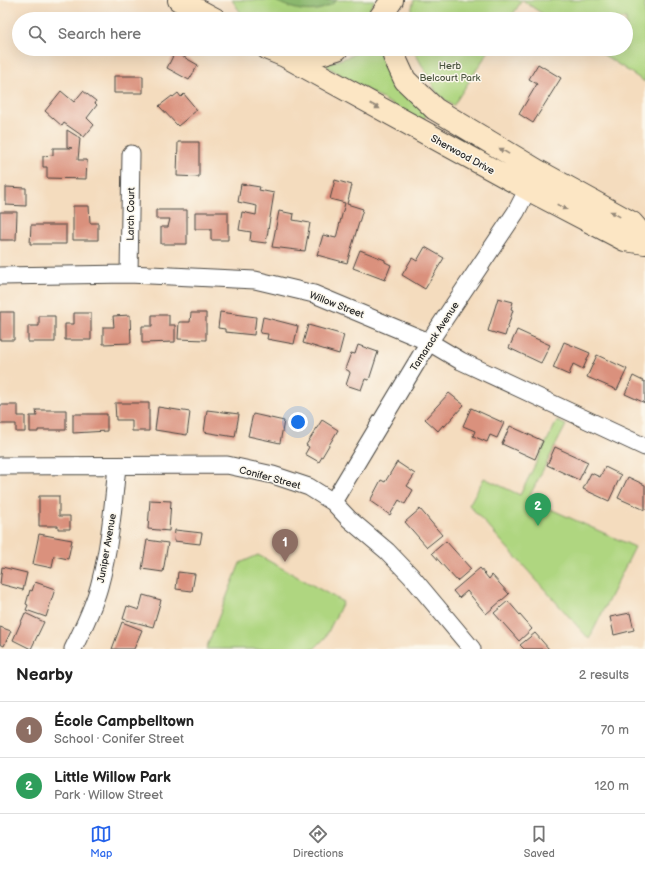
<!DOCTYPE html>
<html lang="en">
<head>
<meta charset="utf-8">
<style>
  :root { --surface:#fff; --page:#f6f6f6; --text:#222; --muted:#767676; --line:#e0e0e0; --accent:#2563eb }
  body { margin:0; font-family:"Balsamiq Sans",sans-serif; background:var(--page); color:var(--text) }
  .you { position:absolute; left:298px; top:422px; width:14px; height:14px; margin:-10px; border:3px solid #fff; border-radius:50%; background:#1a73e8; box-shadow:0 0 0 6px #1a73e833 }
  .badge { display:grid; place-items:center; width:26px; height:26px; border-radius:50%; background:var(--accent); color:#fff; font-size:13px; font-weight:700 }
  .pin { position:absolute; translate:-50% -33px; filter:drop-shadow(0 1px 2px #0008) }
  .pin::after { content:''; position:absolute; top:21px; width:14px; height:12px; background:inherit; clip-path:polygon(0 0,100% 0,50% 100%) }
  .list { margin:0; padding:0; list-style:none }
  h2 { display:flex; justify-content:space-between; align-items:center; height:52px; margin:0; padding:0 16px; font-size:17px }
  h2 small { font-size:13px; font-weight:400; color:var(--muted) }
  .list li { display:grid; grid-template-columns:26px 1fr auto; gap:12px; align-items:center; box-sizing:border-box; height:56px; padding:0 16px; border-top:1px solid var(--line) }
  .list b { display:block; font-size:15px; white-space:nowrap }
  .list p { margin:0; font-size:13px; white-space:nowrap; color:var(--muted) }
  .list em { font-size:13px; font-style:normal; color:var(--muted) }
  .icon { flex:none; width:22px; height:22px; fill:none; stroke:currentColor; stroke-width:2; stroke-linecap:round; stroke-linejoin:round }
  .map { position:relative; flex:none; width:645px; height:649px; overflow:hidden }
  .search { position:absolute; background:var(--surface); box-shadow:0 4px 16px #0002; left:12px; right:12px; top:12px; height:44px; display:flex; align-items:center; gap:10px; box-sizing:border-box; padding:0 14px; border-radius:22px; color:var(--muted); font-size:15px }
  .sheet { height:164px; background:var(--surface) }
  nav { display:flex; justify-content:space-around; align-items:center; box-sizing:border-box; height:56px; border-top:1px solid var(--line); background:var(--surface); font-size:11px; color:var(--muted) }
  nav a { display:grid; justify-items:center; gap:2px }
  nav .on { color:var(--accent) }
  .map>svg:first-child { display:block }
  .green { fill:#afd680; stroke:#6d8056 }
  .forest { fill:#8bb76e; stroke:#5b714c }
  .building { fill:#da917d }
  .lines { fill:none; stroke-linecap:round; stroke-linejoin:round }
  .minor-casing { stroke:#494641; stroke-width:19 }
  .secondary-casing { stroke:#494641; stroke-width:24 }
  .minor { stroke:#fff; stroke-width:17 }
  .secondary { stroke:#fce6c4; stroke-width:22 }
  .oneway { fill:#948878 }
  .labels { text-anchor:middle; stroke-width:3; stroke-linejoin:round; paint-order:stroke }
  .park-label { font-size:10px; fill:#4c5640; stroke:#fbf7ec }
  .street-label { font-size:10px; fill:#2b2b2b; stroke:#fbf7ec }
</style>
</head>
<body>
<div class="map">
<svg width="645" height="649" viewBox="0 0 645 649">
  <rect width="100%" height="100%" fill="#fbf7ec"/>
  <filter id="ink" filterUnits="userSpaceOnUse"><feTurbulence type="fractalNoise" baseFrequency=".025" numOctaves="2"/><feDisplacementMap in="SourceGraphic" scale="8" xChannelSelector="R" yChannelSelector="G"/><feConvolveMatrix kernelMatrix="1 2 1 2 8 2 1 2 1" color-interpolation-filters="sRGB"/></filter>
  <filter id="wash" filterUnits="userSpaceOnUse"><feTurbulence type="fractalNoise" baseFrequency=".012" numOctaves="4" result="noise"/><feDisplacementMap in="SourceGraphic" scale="16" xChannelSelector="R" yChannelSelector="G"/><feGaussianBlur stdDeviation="0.9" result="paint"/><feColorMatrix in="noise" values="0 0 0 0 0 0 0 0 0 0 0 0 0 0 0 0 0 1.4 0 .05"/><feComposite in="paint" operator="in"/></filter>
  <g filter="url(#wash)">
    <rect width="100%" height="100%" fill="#f4dcbe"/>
    <!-- green -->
    <path class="green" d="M232 0H375L367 14 361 19H245Z
      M414 0H645V82L595 49H626V19H550L522 0 510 19H409Z
      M363 49H381C387 76 405 98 427 114L422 122 326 66 327 64 348 57Z
      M413 49H490L453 106 437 93Z
      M557 421 566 425 528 499 635 547 589 639 469 505 484 478 520 495Z
      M258 555 343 602 325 638 314 649H206L240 563Z"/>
    <!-- forest -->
    <path class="forest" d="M274 0H337C318 17 294 11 274 0Z"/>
    <g id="blocks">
      <!-- building -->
      <path class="building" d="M175 52 198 65 189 80 167 68Z
        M538 64 561 78 533 123 519 114 537 84 529 79Z
        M114 76H143V93H114Z
        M61 91 74 102 83 91 96 101 95 103 97 105 87 118 94 125 84 137 64 123 62 126 45 111Z
        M178 93 181 97 184 94 197 110 178 126 159 106 172 96 173 97Z
        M67 130 80 138 78 160H87L86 179 47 178V167H43V156L53 155V148H72L67 147Z
        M178 142H199V177L177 176Z
        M335 180 352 185 347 204 363 209 347 263 317 255 323 235 336 238 345 203 330 199Z
        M241 184 260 187 259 190 274 193 266 243 250 241 251 232 239 230 242 212 256 215 257 206 238 202Z
        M6 187 26 188V206L6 205Z
        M73 206H89L90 223H98V240H73Z
        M156 210H187V244H161V227H168L170 219H156Z
        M279 211 294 214 293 220 310 223 305 251 272 247Z
        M0 212H17L16 240H0Z
        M195 212H228V240H211V229H195Z
        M31 225H66V244H30Z
        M425 247 444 258 425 289 402 275 412 258 417 261Z
        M360 250 385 260V262L391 265 385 280 353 268Z
        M498 298 513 302 511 309 513 310 505 336 488 331Z
        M0 312H14V340H0Z
        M220 312 256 317 254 335 225 332V329L218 328Z
        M74 313H91V340H65V324H74Z
        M191 313H206V340L178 339 179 322H190Z
        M130 315 131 343 103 344V327H114L113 316Z
        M152 315H169V325H175V342L142 343V326H152Z
        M39 316H55V342H28V326H39Z
        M263 317 298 326 294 344 267 339 268 334 260 333Z
        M308 325 344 335 339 354 303 343Z
        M517 330 550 345 541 363 509 348Z
        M564 342 590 353 583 369 573 364 569 375 553 368Z
        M358 345 378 352 369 380 365 379 361 390 346 385 350 373 349 371 345 369 351 353 355 354Z
        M597 355 627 369 617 390 587 377Z
        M633 376 645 382V403L625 394Z
        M449 393 464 405 444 427 443 425 438 431 425 419Z
        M115 403H149V431H132V420H116Z
        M0 405H18V416H25V432H16V424H0Z
        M158 407 190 412 187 435 155 430Z
        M471 408 504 423 497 438 490 435 487 442 473 436 475 431 463 426Z
        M36 410H66V430H38V432H30V416H37Z
        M207 410 239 414 235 437 204 432Z
        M73 414H107V431L73 433Z
        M253 414 284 421 280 443 248 436Z
        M322 420 338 430 319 462 305 454 309 447 306 445Z
        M510 426 543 441 535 459 502 444Z
        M555 447 588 462 579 480 547 465Z
        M397 462 415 474 407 486 413 490 405 504 399 500 390 515 370 501 381 480 385 482Z
        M605 467 621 475 609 501 583 489 591 473 600 477Z
        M628 477 645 485V510L618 498Z
        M39 496H59V516H70V529H58V526H39Z
        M150 500 171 501 169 531 148 529Z
        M420 509 442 535 427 547 405 522Z
        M175 530 202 533 200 544 174 541Z
        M39 534 72 540 68 559 54 556 52 568 33 564Z
        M147 540 168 543 163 572 142 569Z
        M446 541 471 569 457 581 432 553Z
        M2 567 27 573 23 590 0 584Z
        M480 568 489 579 492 575 509 594 486 614 467 591 459 598 453 591Z
        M178 572 195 574 192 591 176 589Z
        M35 582 55 589 46 617 26 610 28 605 26 604 30 590 32 591Z
        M143 595 161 600 153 627 123 619 127 606 139 610Z
        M508 601 532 629 519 641 494 613Z
        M25 613 44 622 31 649 13 640Z
        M630 613 634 630 614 635 610 617Z
        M122 622 142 630 134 649H112Z
        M0 627 11 631 4 646 0 644Z
        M535 633 549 649H524L520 645Z"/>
    </g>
  </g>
  <g filter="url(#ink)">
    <use href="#blocks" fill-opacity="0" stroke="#494641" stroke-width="1"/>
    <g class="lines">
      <defs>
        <path id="minor" d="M129 274 131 154
          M0 276 129 274 255 280 314 294 429 342 461 361 645 447
          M0 466 227 465 273 475 309 487 333 502 349 519 387 551 411 576 472 649
          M333 502 429 342 516 212 533 179
          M73 649C83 629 93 608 99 587 110 547 113 507 117 466"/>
        <path id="secondary" d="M179 0 215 19
          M379 19 392 0
          M268 49 285 56 324 53 337 49
          M393 49 394 56 405 80 435 109 538 171 632 223 645 238
          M285 56 537 194 625 240 645 243"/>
      </defs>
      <!-- minor casing -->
      <use href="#minor" class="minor-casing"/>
      <!-- secondary casing -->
      <use href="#secondary" class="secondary-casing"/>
      <!-- minor -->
      <use href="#minor" class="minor"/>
      <!-- secondary -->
      <use href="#secondary" class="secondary"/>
    </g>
    <!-- one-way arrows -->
    <defs><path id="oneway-solid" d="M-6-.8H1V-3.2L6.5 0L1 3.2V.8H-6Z"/></defs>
    <g class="oneway">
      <use href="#oneway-solid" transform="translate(375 106) rotate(29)"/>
      <use href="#oneway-solid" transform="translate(504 151) rotate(-149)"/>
      <use href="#oneway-solid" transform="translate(562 207) rotate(27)"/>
      <use href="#oneway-solid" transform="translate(615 214) rotate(-151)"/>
    </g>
  </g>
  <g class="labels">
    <!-- park labels -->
    <g class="park-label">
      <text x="450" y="69">Herb<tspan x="450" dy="12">Belcourt Park</tspan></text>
    </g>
    <!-- street labels -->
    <g class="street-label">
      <text transform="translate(463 154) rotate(29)" y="4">Sherwood Drive</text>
      <text transform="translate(130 214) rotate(-89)" y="4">Larch Court</text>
      <text transform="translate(337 304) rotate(21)" y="4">Willow Street</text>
      <text transform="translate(434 336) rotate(-57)" y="4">Tamarack Avenue</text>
      <text transform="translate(270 477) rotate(15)" y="4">Conifer Street</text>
      <text transform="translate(106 548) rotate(-80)" y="4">Juniper Avenue</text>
    </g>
  </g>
</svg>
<div class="you"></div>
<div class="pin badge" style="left:285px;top:562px;background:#8d6e63">1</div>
<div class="pin badge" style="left:538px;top:526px;background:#2e9e5b">2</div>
<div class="search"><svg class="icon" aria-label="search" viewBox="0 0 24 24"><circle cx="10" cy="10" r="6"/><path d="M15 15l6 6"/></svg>Search here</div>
</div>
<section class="sheet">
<h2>Nearby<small>2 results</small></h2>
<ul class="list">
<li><span class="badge" style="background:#8d6e63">1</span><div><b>École Campbelltown</b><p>School · Conifer Street</p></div><em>70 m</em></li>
<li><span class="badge" style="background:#2e9e5b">2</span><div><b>Little Willow Park</b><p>Park · Willow Street</p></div><em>120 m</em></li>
</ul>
</section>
<nav>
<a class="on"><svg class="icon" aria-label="map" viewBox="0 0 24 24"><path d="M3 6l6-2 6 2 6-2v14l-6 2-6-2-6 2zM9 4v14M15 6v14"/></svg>Map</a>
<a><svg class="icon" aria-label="directions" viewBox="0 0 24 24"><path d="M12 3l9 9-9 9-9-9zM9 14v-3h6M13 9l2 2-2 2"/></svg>Directions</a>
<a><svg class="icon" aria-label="saved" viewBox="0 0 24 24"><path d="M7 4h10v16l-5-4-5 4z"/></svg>Saved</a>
</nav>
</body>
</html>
